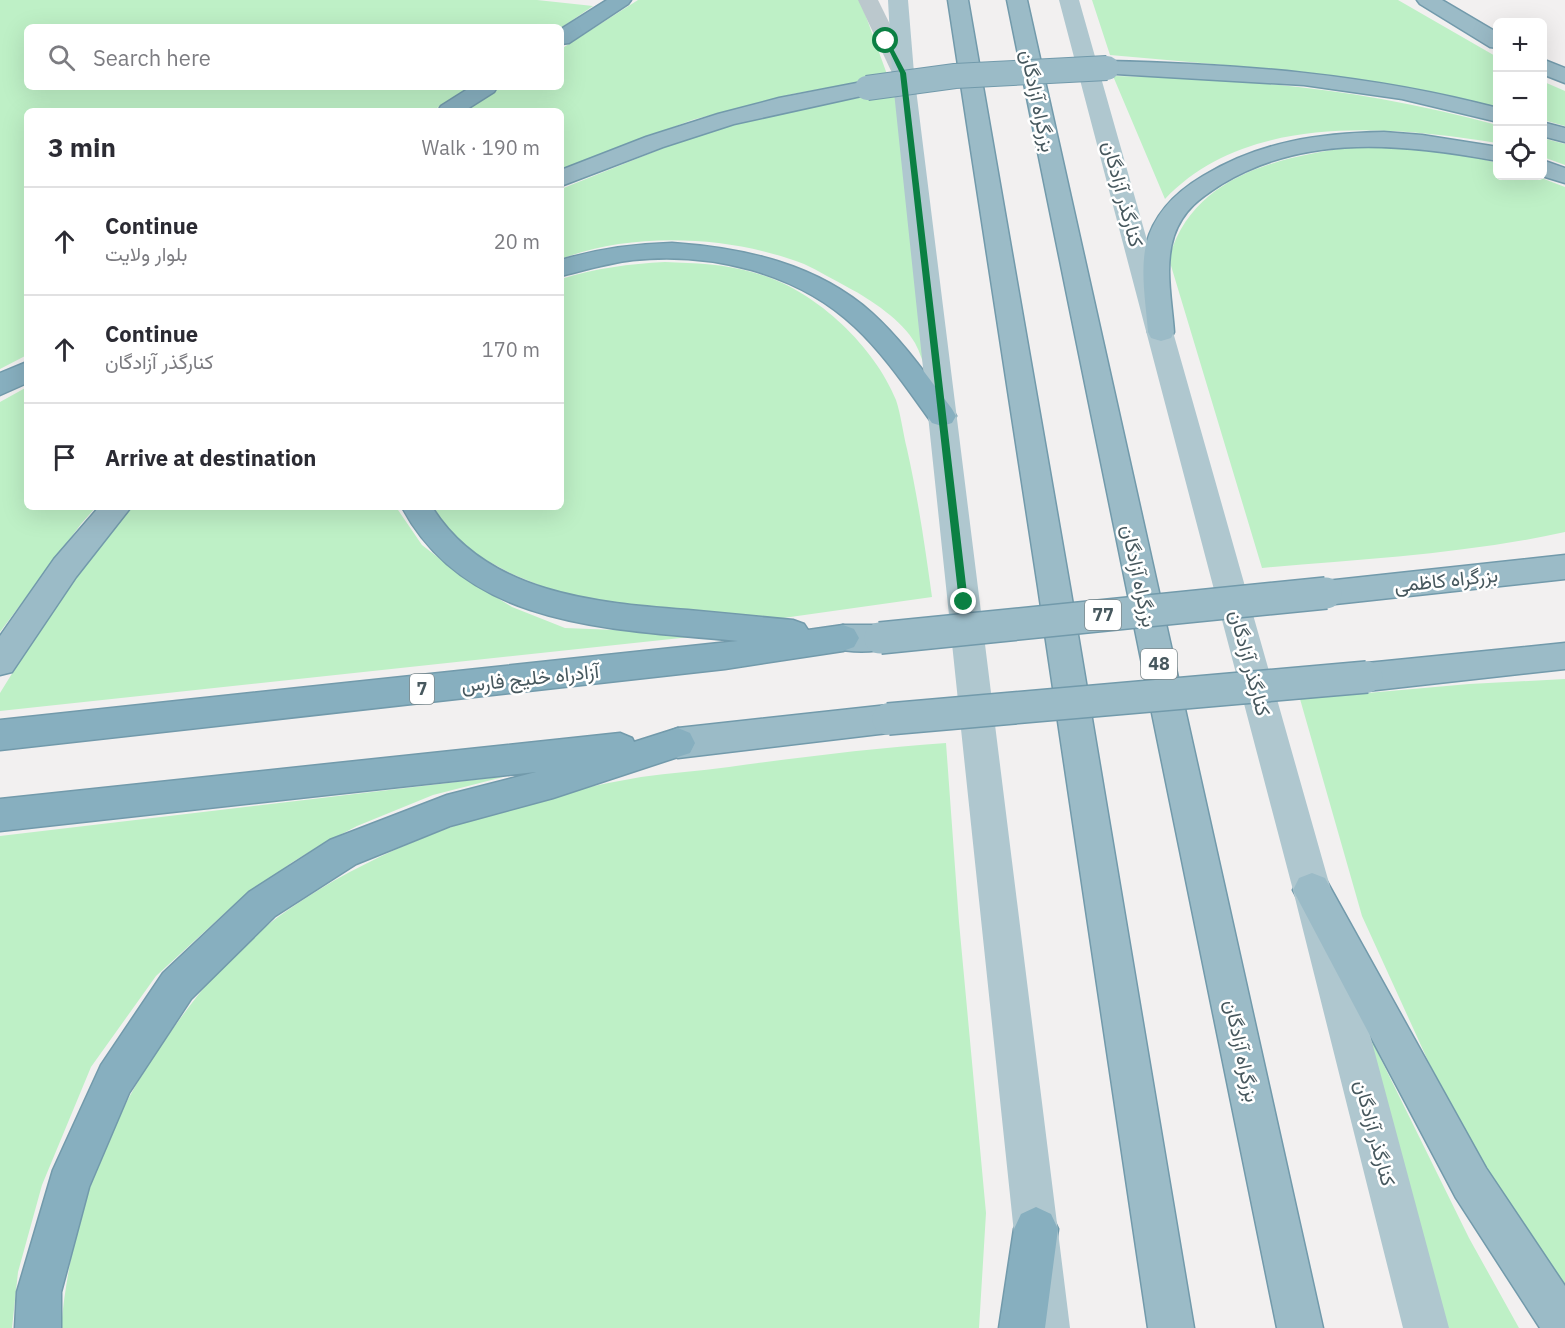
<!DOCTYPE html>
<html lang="en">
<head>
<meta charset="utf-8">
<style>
  :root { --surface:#fff; --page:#f7f7f7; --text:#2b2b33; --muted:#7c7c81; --line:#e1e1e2 }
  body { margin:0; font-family:"IBM Plex Sans",Vazirmatn,sans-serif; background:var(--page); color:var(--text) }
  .controls { position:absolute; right:18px; top:18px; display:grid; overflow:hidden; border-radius:9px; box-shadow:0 6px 24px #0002 }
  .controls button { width:54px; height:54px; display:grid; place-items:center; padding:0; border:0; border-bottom:2px solid var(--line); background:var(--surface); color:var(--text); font:30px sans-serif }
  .stop { position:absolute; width:18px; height:18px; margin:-14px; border:4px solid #0b8043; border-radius:50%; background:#fff }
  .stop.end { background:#0b8043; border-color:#fff; box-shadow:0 2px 6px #0008 }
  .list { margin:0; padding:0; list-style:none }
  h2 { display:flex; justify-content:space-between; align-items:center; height:78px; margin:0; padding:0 24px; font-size:26px }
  h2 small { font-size:20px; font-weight:400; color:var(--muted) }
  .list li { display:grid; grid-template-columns:39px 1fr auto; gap:18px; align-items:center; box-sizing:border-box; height:108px; padding:0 24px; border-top:2px solid var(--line) }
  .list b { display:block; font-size:22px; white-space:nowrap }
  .list p { margin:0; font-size:20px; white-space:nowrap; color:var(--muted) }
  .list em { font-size:20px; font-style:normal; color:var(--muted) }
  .icon { flex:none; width:33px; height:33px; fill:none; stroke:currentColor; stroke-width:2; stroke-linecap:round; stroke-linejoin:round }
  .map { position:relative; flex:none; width:1565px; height:1328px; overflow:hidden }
  .search { position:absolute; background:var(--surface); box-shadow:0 6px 24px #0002; left:24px; top:24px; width:540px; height:66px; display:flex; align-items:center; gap:15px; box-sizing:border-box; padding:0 21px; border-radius:9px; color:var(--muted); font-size:22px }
  .panel { position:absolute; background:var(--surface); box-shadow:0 6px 24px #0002; left:24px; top:108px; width:540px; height:402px; border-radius:9px }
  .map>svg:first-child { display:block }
  .green { fill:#bef0c6 }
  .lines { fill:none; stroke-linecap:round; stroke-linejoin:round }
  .trunk-casing { stroke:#729aab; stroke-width:3 }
  .motorway-casing { stroke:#729aab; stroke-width:3 }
  .tertiary { fill:#bbc8cd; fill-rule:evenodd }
  .primary { fill:#afc7cf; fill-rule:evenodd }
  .trunk { fill:#9bbbc7; fill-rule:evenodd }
  .motorway { fill:#87afbf; fill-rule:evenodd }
  .trunk-bridge-far1-casing { stroke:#729aab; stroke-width:26; stroke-linecap:butt }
  .trunk-bridge-casing { stroke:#729aab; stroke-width:34; stroke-linecap:butt }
  .trunk-bridge-far1 { stroke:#9bbbc7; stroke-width:24 }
  .trunk-bridge { stroke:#9bbbc7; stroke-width:31 }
  .route { fill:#0b8043 }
  .labels { text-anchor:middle; stroke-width:5; stroke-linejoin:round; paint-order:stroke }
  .shield { fill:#fff; stroke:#7e8a8e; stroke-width:1.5 }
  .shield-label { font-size:18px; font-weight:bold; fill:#47585e }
  .street-label { font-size:20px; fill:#47585e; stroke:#fff }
</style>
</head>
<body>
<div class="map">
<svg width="1565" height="1328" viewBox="0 0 1565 1328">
  <rect width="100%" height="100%" fill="#f2f0f0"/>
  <!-- green -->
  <path class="green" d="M0 0H537L593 6 561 28 27 27V87H471L432 111H27V355L0 369Z
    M638 0H860L888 77 792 94 692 120 561 170V111H464L500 87H561V49Z
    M1092 0H1398L1497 57V108L1455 97 1303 72 1110 55Z
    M1113 76C1248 78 1367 90 1497 125V143C1391 126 1247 112 1165 199Z
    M1542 81 1565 91V126L1543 120Z
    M897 91 927 373C923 363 920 352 915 343 903 321 870 299 849 288 834 280 819 271 804 264 732 236 634 231 561 259V189L691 137 781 112Z
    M1542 138 1565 144V165L1543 157Z
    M1353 147C1402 147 1450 149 1497 163L1498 176H1536L1565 187V532C1466 554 1363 559 1262 568L1169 259C1191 176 1278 157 1353 147Z
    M665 262C695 263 726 264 755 273 813 288 874 345 896 400 901 415 903 433 907 449 918 498 925 547 932 597L755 622 661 611 556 592 512 574 473 553 444 524 434 507H561V279C596 268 629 264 665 262Z
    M27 387V507H96L81 524 0 632V402Z
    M132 507H396L422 545 462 576 512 607 565 628 718 634 0 711V693L61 594Z
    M1565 679V1291L1502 1196 1429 1063 1362 916 1300 699 1469 684Z
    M946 743 959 922 986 1213 979 1328H61C70 1227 102 1131 160 1047 190 1004 223 959 265 927 368 846 513 799 641 777 670 773 699 771 729 767 802 757 873 748 946 743Z
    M507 776 433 795 357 826 319 846 291 863 226 912 156 976 91 1067 42 1185 18 1272 12 1328H0V836Z
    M1368 1033 1469 1238 1519 1328H1446Z"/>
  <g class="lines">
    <defs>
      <path id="trunk" d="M948 0H968L1070 587 1194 1328H1148L1038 587Z
        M1007 0H1027L1323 1328H1277Z
        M1417 0H1442L1498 33V48L1490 47 1420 4Z
        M1542 59 1565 68V83L1542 74Z
        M1107 61C1239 64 1369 74 1498 108V122L1402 99 1304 85 1099 73 1096 68 1099 63Z
        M867 81 875 83 878 88 875 93 734 124 663 147 561 186V170L646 137 718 114 779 98Z
        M1542 122 1565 128V142L1542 136Z
        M1384 132 1422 135 1498 147V161C1405 144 1306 133 1222 184 1200 198 1183 210 1174 236 1164 266 1172 302 1174 332L1171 338 1161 341 1151 338 1148 332C1146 304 1140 272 1146 245 1154 213 1176 192 1203 176 1259 142 1319 133 1384 132Z
        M1542 160 1565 168V183L1542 176Z
        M99 507H131L76 577 12 672 0 675V636L54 559Z
        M1565 555V579L1326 605 1315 602 1310 593 1315 584 1326 581Z
        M843 625H880L891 629 896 638 891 647C873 653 850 653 832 647L827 638 832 629Z
        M1565 643V669L1367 691 1355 687 1350 677 1355 667 1367 663Z
        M888 705 900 709 905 719 900 729 888 733 678 758 666 753 661 743 666 733 678 728Z
        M1312 873 1325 878 1486 1168 1565 1286V1328H1540L1456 1198 1293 890 1299 878Z"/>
      <path id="motorway" d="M607 0H631L628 4 569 43 561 44V29Z
        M471 87H497L494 92 464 111H438L441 106Z
        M672 243C744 248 817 264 872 313 903 341 927 376 952 409L956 416 952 423 942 426 932 423C908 390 885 355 855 327 797 272 710 252 633 260 608 263 585 270 561 276V260C598 249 633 244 672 243Z
        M27 362V383L0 395V373Z
        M402 507H432C486 594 597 603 688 610 723 613 758 617 793 620L804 624 808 630 843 625 854 629 859 638 854 647 843 651 725 669 0 750V720L738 641C617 629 467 630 402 507Z
        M678 728 690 733 695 743 690 753 553 798 450 826 356 864 275 916 191 999 129 1093 89 1187 61 1292V1328H15L17 1292 53 1170 101 1065 163 973 249 892 330 840 447 795 536 772 0 831V799L620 733 632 738 634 742Z
        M1036 1207 1051 1214 1058 1229 1045 1328H999L1014 1229 1021 1214Z"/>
    </defs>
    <!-- trunk casing -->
    <use href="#trunk" class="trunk-casing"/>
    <!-- motorway casing -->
    <use href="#motorway" class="motorway-casing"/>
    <!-- tertiary -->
    <path class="tertiary" d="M858 0H878L914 73 911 78 903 80 895 78 892 73Z"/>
    <!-- primary -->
    <path class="primary" d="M888 0H908L914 73 1070 1328H1024L892 73Z
      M1059 0H1079L1331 890 1449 1328H1403L1293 890Z"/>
    <!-- trunk -->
    <use href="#trunk" class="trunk"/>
    <!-- motorway -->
    <use href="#motorway" class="motorway"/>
    <defs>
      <path id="trunk-bridge-far1" d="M867 88 955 76 1107 68"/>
      <path id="trunk-bridge" d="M880 638 1326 593
        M888 719 1367 677"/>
    </defs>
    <!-- trunk-bridge-far1 casing -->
    <use href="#trunk-bridge-far1" class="trunk-bridge-far1-casing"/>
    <!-- trunk-bridge casing -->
    <use href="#trunk-bridge" class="trunk-bridge-casing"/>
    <!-- trunk-bridge-far1 -->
    <use href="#trunk-bridge-far1" class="trunk-bridge-far1"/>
    <!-- trunk-bridge -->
    <use href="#trunk-bridge" class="trunk-bridge"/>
  </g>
  <!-- route -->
  <path class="route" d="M884 40 889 41 906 73 968 602 964 605 959 602 900 73Z"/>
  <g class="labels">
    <!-- shield labels -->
    <g class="shield">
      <rect x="1085" y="600" width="36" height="30" rx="4.5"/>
      <rect x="1141" y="649" width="36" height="30" rx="4.5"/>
      <rect x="410" y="674" width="24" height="30" rx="4.5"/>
    </g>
    <g class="shield-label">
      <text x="1103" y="621">77</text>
      <text x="1159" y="670">48</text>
      <text x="422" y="695">7</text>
    </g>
    <!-- street labels -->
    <g class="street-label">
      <text transform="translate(1038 101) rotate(78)" y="7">بزرگراه آزادگان</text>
      <text transform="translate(1123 194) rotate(75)" y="7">کنارگذر آزادگان</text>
      <text transform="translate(1139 576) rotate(78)" y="7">بزرگراه آزادگان</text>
      <text transform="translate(1446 580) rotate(-6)" y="7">بزرگراه کاظمی</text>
      <text transform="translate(1250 663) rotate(75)" y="7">کنارگذر آزادگان</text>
      <text transform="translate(530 678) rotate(-6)" y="7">آزادراه خلیج فارس</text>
      <text transform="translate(1242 1051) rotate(78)" y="7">بزرگراه آزادگان</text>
      <text transform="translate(1375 1133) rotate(75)" y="7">کنارگذر آزادگان</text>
    </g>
  </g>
</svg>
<div class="controls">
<button>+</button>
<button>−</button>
<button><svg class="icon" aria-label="locate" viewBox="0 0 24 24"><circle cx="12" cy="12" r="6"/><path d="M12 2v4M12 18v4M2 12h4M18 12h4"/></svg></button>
</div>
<div class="stop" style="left:886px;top:41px"></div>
<div class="stop end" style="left:964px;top:602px"></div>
<div class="search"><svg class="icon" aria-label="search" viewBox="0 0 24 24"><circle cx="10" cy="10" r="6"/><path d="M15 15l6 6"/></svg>Search here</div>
<section class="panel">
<h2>3 min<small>Walk · 190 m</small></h2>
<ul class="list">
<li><svg class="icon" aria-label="ahead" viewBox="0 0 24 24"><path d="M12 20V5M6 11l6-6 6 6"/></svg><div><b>Continue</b><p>بلوار ولایت</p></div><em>20 m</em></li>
<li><svg class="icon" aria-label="ahead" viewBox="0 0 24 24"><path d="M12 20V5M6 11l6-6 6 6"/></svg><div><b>Continue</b><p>کنارگذر آزادگان</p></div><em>170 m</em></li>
<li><svg class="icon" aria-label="arrive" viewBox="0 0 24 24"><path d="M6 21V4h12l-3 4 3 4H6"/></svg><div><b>Arrive at destination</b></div></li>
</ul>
</section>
</div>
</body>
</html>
